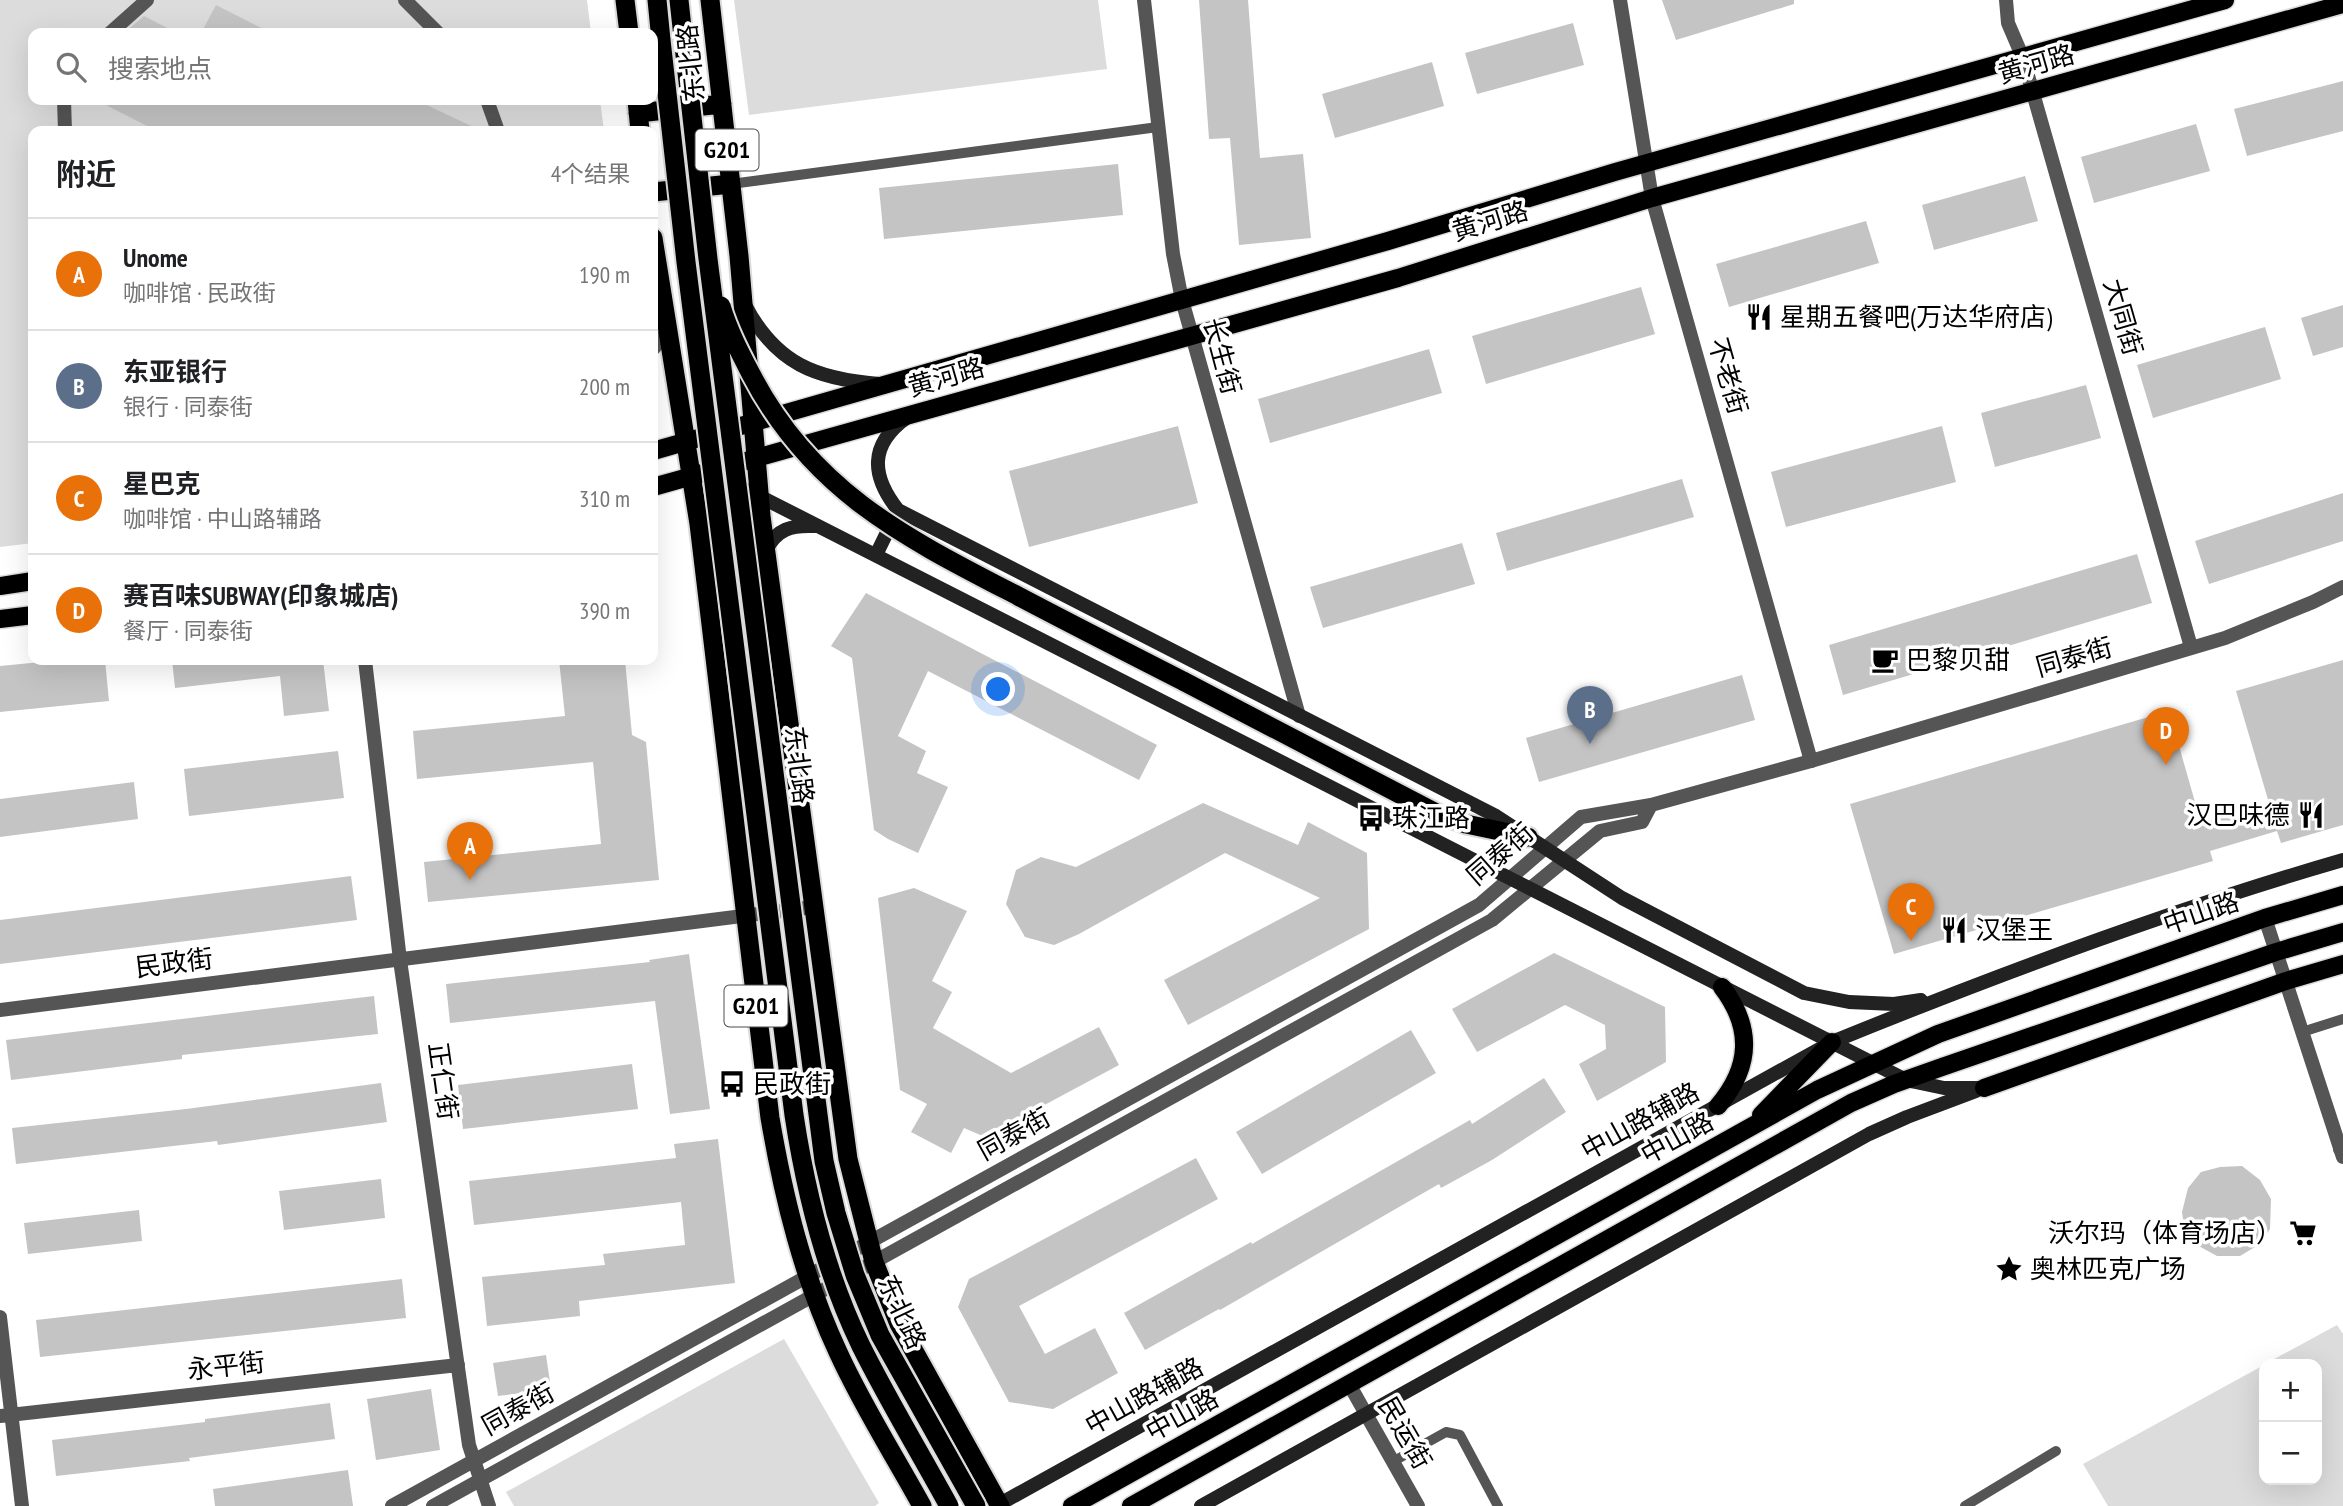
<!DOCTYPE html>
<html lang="zh">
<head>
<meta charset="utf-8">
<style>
  :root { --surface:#fff; --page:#f6f6f6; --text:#202124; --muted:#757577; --line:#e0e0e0; --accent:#db2777 }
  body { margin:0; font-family:"PT Sans Narrow","Noto Sans SC",sans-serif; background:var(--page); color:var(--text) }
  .controls { position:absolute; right:21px; bottom:21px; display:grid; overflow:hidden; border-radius:14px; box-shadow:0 7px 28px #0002 }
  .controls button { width:63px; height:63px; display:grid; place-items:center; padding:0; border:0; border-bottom:2px solid var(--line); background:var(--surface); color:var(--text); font:35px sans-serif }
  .you { position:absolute; left:999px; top:690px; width:24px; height:24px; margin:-18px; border:5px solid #fff; border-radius:50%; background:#1a73e8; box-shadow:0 0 0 10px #1a73e833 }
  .badge { display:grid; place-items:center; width:46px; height:46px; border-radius:50%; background:var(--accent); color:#fff; font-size:23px; font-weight:700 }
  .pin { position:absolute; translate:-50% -58px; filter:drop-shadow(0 2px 4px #0008) }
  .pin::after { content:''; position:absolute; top:37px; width:24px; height:21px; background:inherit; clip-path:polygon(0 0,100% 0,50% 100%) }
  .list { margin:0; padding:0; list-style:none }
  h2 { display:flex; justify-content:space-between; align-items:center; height:91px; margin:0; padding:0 28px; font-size:30px }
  h2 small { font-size:23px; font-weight:400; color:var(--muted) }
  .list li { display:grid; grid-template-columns:46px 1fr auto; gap:21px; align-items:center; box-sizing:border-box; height:112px; padding:0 28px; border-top:2px solid var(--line) }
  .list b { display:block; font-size:26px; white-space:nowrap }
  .list p { margin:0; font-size:23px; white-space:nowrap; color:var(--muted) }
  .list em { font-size:23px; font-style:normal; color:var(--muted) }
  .icon { flex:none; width:38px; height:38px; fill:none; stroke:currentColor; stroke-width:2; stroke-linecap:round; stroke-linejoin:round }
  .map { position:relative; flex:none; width:2343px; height:1506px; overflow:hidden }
  .search { position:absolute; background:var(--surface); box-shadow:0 7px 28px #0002; left:28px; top:28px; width:630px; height:77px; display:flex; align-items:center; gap:18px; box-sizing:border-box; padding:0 24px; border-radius:14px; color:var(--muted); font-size:26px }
  .panel { position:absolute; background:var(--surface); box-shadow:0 7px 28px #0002; left:28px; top:126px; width:630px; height:539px; border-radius:14px }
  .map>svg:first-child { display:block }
  .green { fill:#dcdcdc }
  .building { fill:#c4c4c4 }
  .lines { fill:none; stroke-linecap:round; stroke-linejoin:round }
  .primary-casing { stroke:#dbdbdb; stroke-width:21 }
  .trunk-casing { stroke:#dbdbdb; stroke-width:23 }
  .service { stroke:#555; stroke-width:10 }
  .minor { stroke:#555; stroke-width:14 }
  .tertiary { stroke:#555; stroke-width:14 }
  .secondary { stroke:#222; stroke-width:14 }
  .primary { stroke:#000; stroke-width:18 }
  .trunk { stroke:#000; stroke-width:19 }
  .trunk-bridge-casing { stroke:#dbdbdb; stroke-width:23; stroke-linecap:butt }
  .trunk-bridge { stroke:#000; stroke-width:19 }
  .labels { text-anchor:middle; stroke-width:7; stroke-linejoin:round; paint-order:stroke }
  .shield { fill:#fff; stroke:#4c4c4c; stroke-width:2 }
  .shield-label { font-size:24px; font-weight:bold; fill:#000 }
  .street-label { font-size:26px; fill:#000; stroke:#fff }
  .poi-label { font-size:26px; fill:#000; stroke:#fff; text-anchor:start }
</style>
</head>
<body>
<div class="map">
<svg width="2343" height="1506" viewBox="0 0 2343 1506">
  <rect width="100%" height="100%" fill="#fff"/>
  <!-- green -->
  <path class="green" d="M0 0H587L591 33H33V100H600L604 131H33V543L0 547Z
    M734 0H1098L1107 69 749 115Z
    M2337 1325 2343 1334V1506H2108L2083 1464 2264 1365V1480H2317V1364H2265Z
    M784 1339 879 1503 875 1506H514L506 1492Z"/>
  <!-- building -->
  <path class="building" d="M1199 0H1248L1260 158 1303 154 1311 238 1239 245 1230 138 1209 139Z
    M1662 0H1794V4L1676 40Z
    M216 5 271 33H201Z
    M144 16 177 33H124Z
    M1573 23 1584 65 1477 94 1465 53Z
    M1432 62 1444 106 1335 138 1322 94Z
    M2343 81V131L2247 156 2234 109Z
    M96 100H416L482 131H157Z
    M2196 124 2210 171 2094 203 2081 157Z
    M1118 164 1123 215 884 239 879 188Z
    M2025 176 2038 221 1934 250 1922 205Z
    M1866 221 1879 263 1729 307 1716 264Z
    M1641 287 1655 334 1486 384 1472 336Z
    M2343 305V347L2313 356 2301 318Z
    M2265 327 2281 379 2153 418 2137 365Z
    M1429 349 1442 393 1270 443 1258 399Z
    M2086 385 2101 438 1995 467 1981 413Z
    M1178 426 1198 503 1029 547 1009 471Z
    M1942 426 1956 482 1786 527 1771 472Z
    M1682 479 1694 517 1507 571 1496 533Z
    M2343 493V541L2209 584 2195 541Z
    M1462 543 1475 584 1323 628 1310 587Z
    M2137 554 2152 603 1843 695 1829 645Z
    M866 593 1157 745 1139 780 928 671 898 736 926 751 917 773 948 787 918 853 888 839 874 830 852 658 831 646Z
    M62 660H105L109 701 0 712V666Z
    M172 660H323L329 711 284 716 280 676 175 688Z
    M559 660H625L632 735 646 742 659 880 428 902 424 862 601 844 593 762 417 779 413 731 565 716Z
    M2343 660V825L2281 843 2277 831 2210 851 2213 861 1894 954 1850 804 2169 711 2201 823 2269 803 2236 691Z
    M1742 675 1755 720 1539 782 1526 738Z
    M338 751 344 798 189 816 184 769Z
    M134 782 138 819 0 837V799Z
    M1203 803 1298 845 1308 822 1367 853 1369 929 1188 1025 1164 980 1320 898 1225 853 1079 934 1054 945 1025 937 1006 904 1016 870 1041 857 1076 867Z
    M351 876 357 920 0 964V920Z
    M914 888 967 911 932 981 952 992 933 1028 1011 1073 1099 1027 1119 1065 985 1137 964 1128 951 1153 911 1132 927 1104 900 1090 878 898Z
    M1554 953 1665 1007 1666 1062 1597 1101 1579 1064 1606 1049 1605 1025 1565 1005 1477 1052 1452 1009Z
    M689 954 710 1109 670 1114 655 1001 450 1023 446 984 650 962 649 960Z
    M374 996 378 1034 182 1055V1059L11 1080 6 1040Z
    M1411 1030 1436 1073 1262 1174 1236 1132Z
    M632 1064 638 1109 463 1129 458 1085Z
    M1544 1078 1566 1112 1492 1160 1441 1188 1439 1184 1220 1310 1219 1309 1145 1350 1124 1313 1251 1242 1252 1244 1470 1120 1472 1124Z
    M381 1083 387 1122 218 1145 217 1141 16 1164 12 1128 186 1109Z
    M718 1139 735 1283 579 1301 580 1316 487 1326 482 1277 605 1265 603 1254 685 1245 681 1202 474 1225 469 1181 676 1158 674 1144Z
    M1196 1158 1218 1199 1019 1306 1045 1354 1095 1328 1118 1373 1053 1409 1009 1402 958 1307 969 1279Z
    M2242 1166 2260 1180 2271 1199 2270 1229 2260 1244 2240 1256H2217L2195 1244 2184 1227 2182 1212 2188 1188 2201 1172 2220 1167Z
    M381 1179 385 1218 284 1230 279 1191Z
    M139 1210 142 1241 28 1254 24 1223Z
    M402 1279 406 1318 40 1357 36 1320Z
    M546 1355 551 1389 498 1396 493 1363Z
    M431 1389 440 1450 376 1460 367 1399Z
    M330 1403 335 1439 189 1458 190 1461 56 1476 52 1440 205 1422V1419Z
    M348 1470 353 1506H215L213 1489Z"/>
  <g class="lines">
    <defs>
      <path id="primary" d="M653 451 1388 241 1615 172 2225 0
        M653 487 1398 278 1652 198 2343 4
        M0 586 33 581
        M0 619 33 615
        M1984 1088 2286 981 2343 964
        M1718 1106C1751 1067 1753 1028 1722 987
        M1761 1115 1832 1042
        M1072 1506 1817 1090 1938 1034 2265 918 2343 895
        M1131 1506 1851 1103 1894 1084 1942 1067 2276 952 2343 932"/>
      <path id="trunk" d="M625 0 629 33
        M657 0 661 40
        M679 0 683 37
        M710 0 739 256 761 516 848 1159 874 1262 899 1324 1000 1506
        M637 100 640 131
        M638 113 722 104
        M653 192 731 184
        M653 238 699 524 770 1118C784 1199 803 1277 838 1352 862 1405 894 1455 922 1506
        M1183 681 1436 813 1466 824 1528 837"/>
    </defs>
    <!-- primary casing -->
    <use href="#primary" class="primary-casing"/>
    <!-- trunk casing -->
    <use href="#trunk" class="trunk-casing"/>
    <!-- service -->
    <path class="service" d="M731 184 1158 127
      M2302 1032 2343 1019
      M1394 1461 1446 1432 1460 1435 1498 1506
      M1965 1506 2056 1451"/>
    <!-- minor -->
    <path class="minor" d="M405 0 438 33
      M1144 0 1173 254 1182 300 1299 716
      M1620 0 1652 198 1811 761
      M2006 0 2008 23 2023 58 2191 647
      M110 33 147 0
      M64 100 65 131
      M487 100 498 131
      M653 349 667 332
      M365 660 400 960 469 1445 489 1506
      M2265 918 2343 1157
      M0 1010 813 907
      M0 1317 22 1506
      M1349 1384 1418 1506
      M0 1416 458 1365"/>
    <!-- tertiary -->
    <path class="tertiary" d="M2340 1149 2343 1150
      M392 1506 1479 905 1581 817 1651 805 1811 761 2225 638 2313 602 2343 587
      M433 1506 1492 920 1600 831 1642 822 1651 805"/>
    <!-- secondary -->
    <path class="secondary" d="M745 305C776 364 816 379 879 384
      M906 418C869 445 871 476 898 510L1496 816 1622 898 1804 993 1849 1002 1894 1004 1921 1000
      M708 470 1906 1080 1944 1088H1984
      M766 550C777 529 791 525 814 526
      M876 555 894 518
      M996 1506 1832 1042C1999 974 2170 910 2343 860
      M1201 1506 1869 1134 1907 1117 1976 1091"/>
    <!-- primary -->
    <use href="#primary" class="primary"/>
    <!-- trunk -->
    <use href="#trunk" class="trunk"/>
    <defs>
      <path id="trunk-bridge" d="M683 37 708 259 824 1161 836 1213 855 1275 880 1335 976 1506
        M661 40 686 262 794 1115C806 1194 826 1274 861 1346 888 1400 920 1453 949 1506
        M721 306C728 330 740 353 751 374 812 492 906 538 1018 596 1073 625 1128 653 1183 681"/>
    </defs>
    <!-- trunk-bridge casing -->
    <use href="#trunk-bridge" class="trunk-bridge-casing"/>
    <!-- trunk-bridge -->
    <use href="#trunk-bridge" class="trunk-bridge"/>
  </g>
  <!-- icons -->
  <defs>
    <symbol id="restaurant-bare" viewBox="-9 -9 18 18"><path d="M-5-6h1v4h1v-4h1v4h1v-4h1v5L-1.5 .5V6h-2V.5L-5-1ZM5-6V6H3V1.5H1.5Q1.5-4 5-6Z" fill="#000" stroke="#fff" stroke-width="2.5" paint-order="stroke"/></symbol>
    <symbol id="cafe-bare" viewBox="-9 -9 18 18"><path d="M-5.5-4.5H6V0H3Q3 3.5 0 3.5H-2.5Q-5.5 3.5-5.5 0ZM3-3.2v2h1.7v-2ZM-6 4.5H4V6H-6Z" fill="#000" stroke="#fff" stroke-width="2.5" paint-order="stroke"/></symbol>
    <symbol id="bus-bare" viewBox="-9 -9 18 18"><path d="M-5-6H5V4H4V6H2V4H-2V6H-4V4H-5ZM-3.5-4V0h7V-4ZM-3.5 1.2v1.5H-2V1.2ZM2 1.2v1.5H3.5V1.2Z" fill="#000" stroke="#fff" stroke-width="2.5" paint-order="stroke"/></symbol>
    <symbol id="supermarket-bare" viewBox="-9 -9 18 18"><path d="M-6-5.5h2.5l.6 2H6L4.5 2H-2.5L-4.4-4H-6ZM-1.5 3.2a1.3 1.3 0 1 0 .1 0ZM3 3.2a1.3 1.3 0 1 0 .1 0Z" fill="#000" stroke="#fff" stroke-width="2.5" paint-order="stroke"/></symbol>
    <symbol id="sight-bare" viewBox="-9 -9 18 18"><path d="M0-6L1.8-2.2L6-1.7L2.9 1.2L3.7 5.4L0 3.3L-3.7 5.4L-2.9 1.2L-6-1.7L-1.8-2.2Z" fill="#000" stroke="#fff" stroke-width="2.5" paint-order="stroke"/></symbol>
  </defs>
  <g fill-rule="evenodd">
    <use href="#restaurant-bare" x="1740" y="298" width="38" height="38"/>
    <use href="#cafe-bare" x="1866" y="641" width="38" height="38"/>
    <use href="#restaurant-bare" x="2292" y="796" width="38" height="38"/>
    <use href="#bus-bare" x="1352" y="799" width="38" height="38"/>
    <use href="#restaurant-bare" x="1935" y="911" width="38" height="38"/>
    <use href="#bus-bare" x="713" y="1065" width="38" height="38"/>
    <use href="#supermarket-bare" x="2284" y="1214" width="38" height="38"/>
    <use href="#sight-bare" x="1990" y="1250" width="38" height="38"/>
  </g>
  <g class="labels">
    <!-- shield labels -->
    <g class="shield">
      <rect x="695.5" y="129.5" width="63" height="41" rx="5"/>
      <rect x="724.5" y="985.5" width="63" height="41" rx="5"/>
    </g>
    <g class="shield-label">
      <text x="727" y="158">G201</text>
      <text x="756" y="1014">G201</text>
    </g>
    <!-- street labels -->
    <g class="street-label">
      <text transform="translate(691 63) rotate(-96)" y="9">东北路</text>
      <text transform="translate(2036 64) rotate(-16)" y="9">黄河路</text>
      <text transform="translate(1490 221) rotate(-17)" y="9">黄河路</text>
      <text transform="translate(2123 317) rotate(74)" y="9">大同街</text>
      <text transform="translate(1222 356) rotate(75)" y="9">长生街</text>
      <text transform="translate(1728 376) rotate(74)" y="9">不老街</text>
      <text transform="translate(946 377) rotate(-16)" y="9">黄河路</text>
      <text transform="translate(2074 657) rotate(-16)" y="9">同泰街</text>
      <text transform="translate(799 765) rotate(83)" y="9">东北路</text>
      <text transform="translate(1500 854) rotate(-41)" y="9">同泰街</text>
      <text transform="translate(2201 913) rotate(-19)" y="9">中山路</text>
      <text transform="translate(174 963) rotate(-7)" y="9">民政街</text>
      <text transform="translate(443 1081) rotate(82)" y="9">正仁街</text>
      <text transform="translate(1640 1121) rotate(-29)" y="9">中山路辅路</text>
      <text transform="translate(1014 1134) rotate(-29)" y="9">同泰街</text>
      <text transform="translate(1677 1138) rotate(-29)" y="9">中山路</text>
      <text transform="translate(902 1312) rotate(65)" y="9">东北路</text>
      <text transform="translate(226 1366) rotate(-6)" y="9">永平街</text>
      <text transform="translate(1144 1396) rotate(-29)" y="9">中山路辅路</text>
      <text transform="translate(518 1409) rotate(-29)" y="9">同泰街</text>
      <text transform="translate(1182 1415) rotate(-29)" y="9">中山路</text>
      <text transform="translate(1405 1433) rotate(60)" y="9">民运街</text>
    </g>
    <!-- poi labels -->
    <g class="poi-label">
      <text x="1780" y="326">星期五餐吧(万达华府店)</text>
      <text x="1906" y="669">巴黎贝甜</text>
      <text x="2290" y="824" text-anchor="end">汉巴味德</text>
      <text x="1392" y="827">珠江路</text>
      <text x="1975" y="939">汉堡王</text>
      <text x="753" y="1093">民政街</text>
      <text x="2282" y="1242" text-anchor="end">沃尔玛（体育场店）</text>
      <text x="2030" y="1278">奥林匹克广场</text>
    </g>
  </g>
</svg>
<div class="controls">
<button>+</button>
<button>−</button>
</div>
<div class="you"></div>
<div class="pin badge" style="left:470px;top:880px;background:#e8710a">A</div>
<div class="pin badge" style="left:1590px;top:744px;background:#5c6f8a">B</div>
<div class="pin badge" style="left:1911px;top:941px;background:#e8710a">C</div>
<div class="pin badge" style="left:2166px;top:765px;background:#e8710a">D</div>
<div class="search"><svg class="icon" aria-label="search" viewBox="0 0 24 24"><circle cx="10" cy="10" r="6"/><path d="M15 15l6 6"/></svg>搜索地点</div>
<section class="panel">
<h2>附近<small>4个结果</small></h2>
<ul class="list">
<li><span class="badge" style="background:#e8710a">A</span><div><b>Unome</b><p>咖啡馆 · 民政街</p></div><em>190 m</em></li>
<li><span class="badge" style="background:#5c6f8a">B</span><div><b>东亚银行</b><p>银行 · 同泰街</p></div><em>200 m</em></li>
<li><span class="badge" style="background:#e8710a">C</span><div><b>星巴克</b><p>咖啡馆 · 中山路辅路</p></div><em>310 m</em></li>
<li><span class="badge" style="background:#e8710a">D</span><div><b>赛百味SUBWAY(印象城店)</b><p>餐厅 · 同泰街</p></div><em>390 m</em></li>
</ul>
</section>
</div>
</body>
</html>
